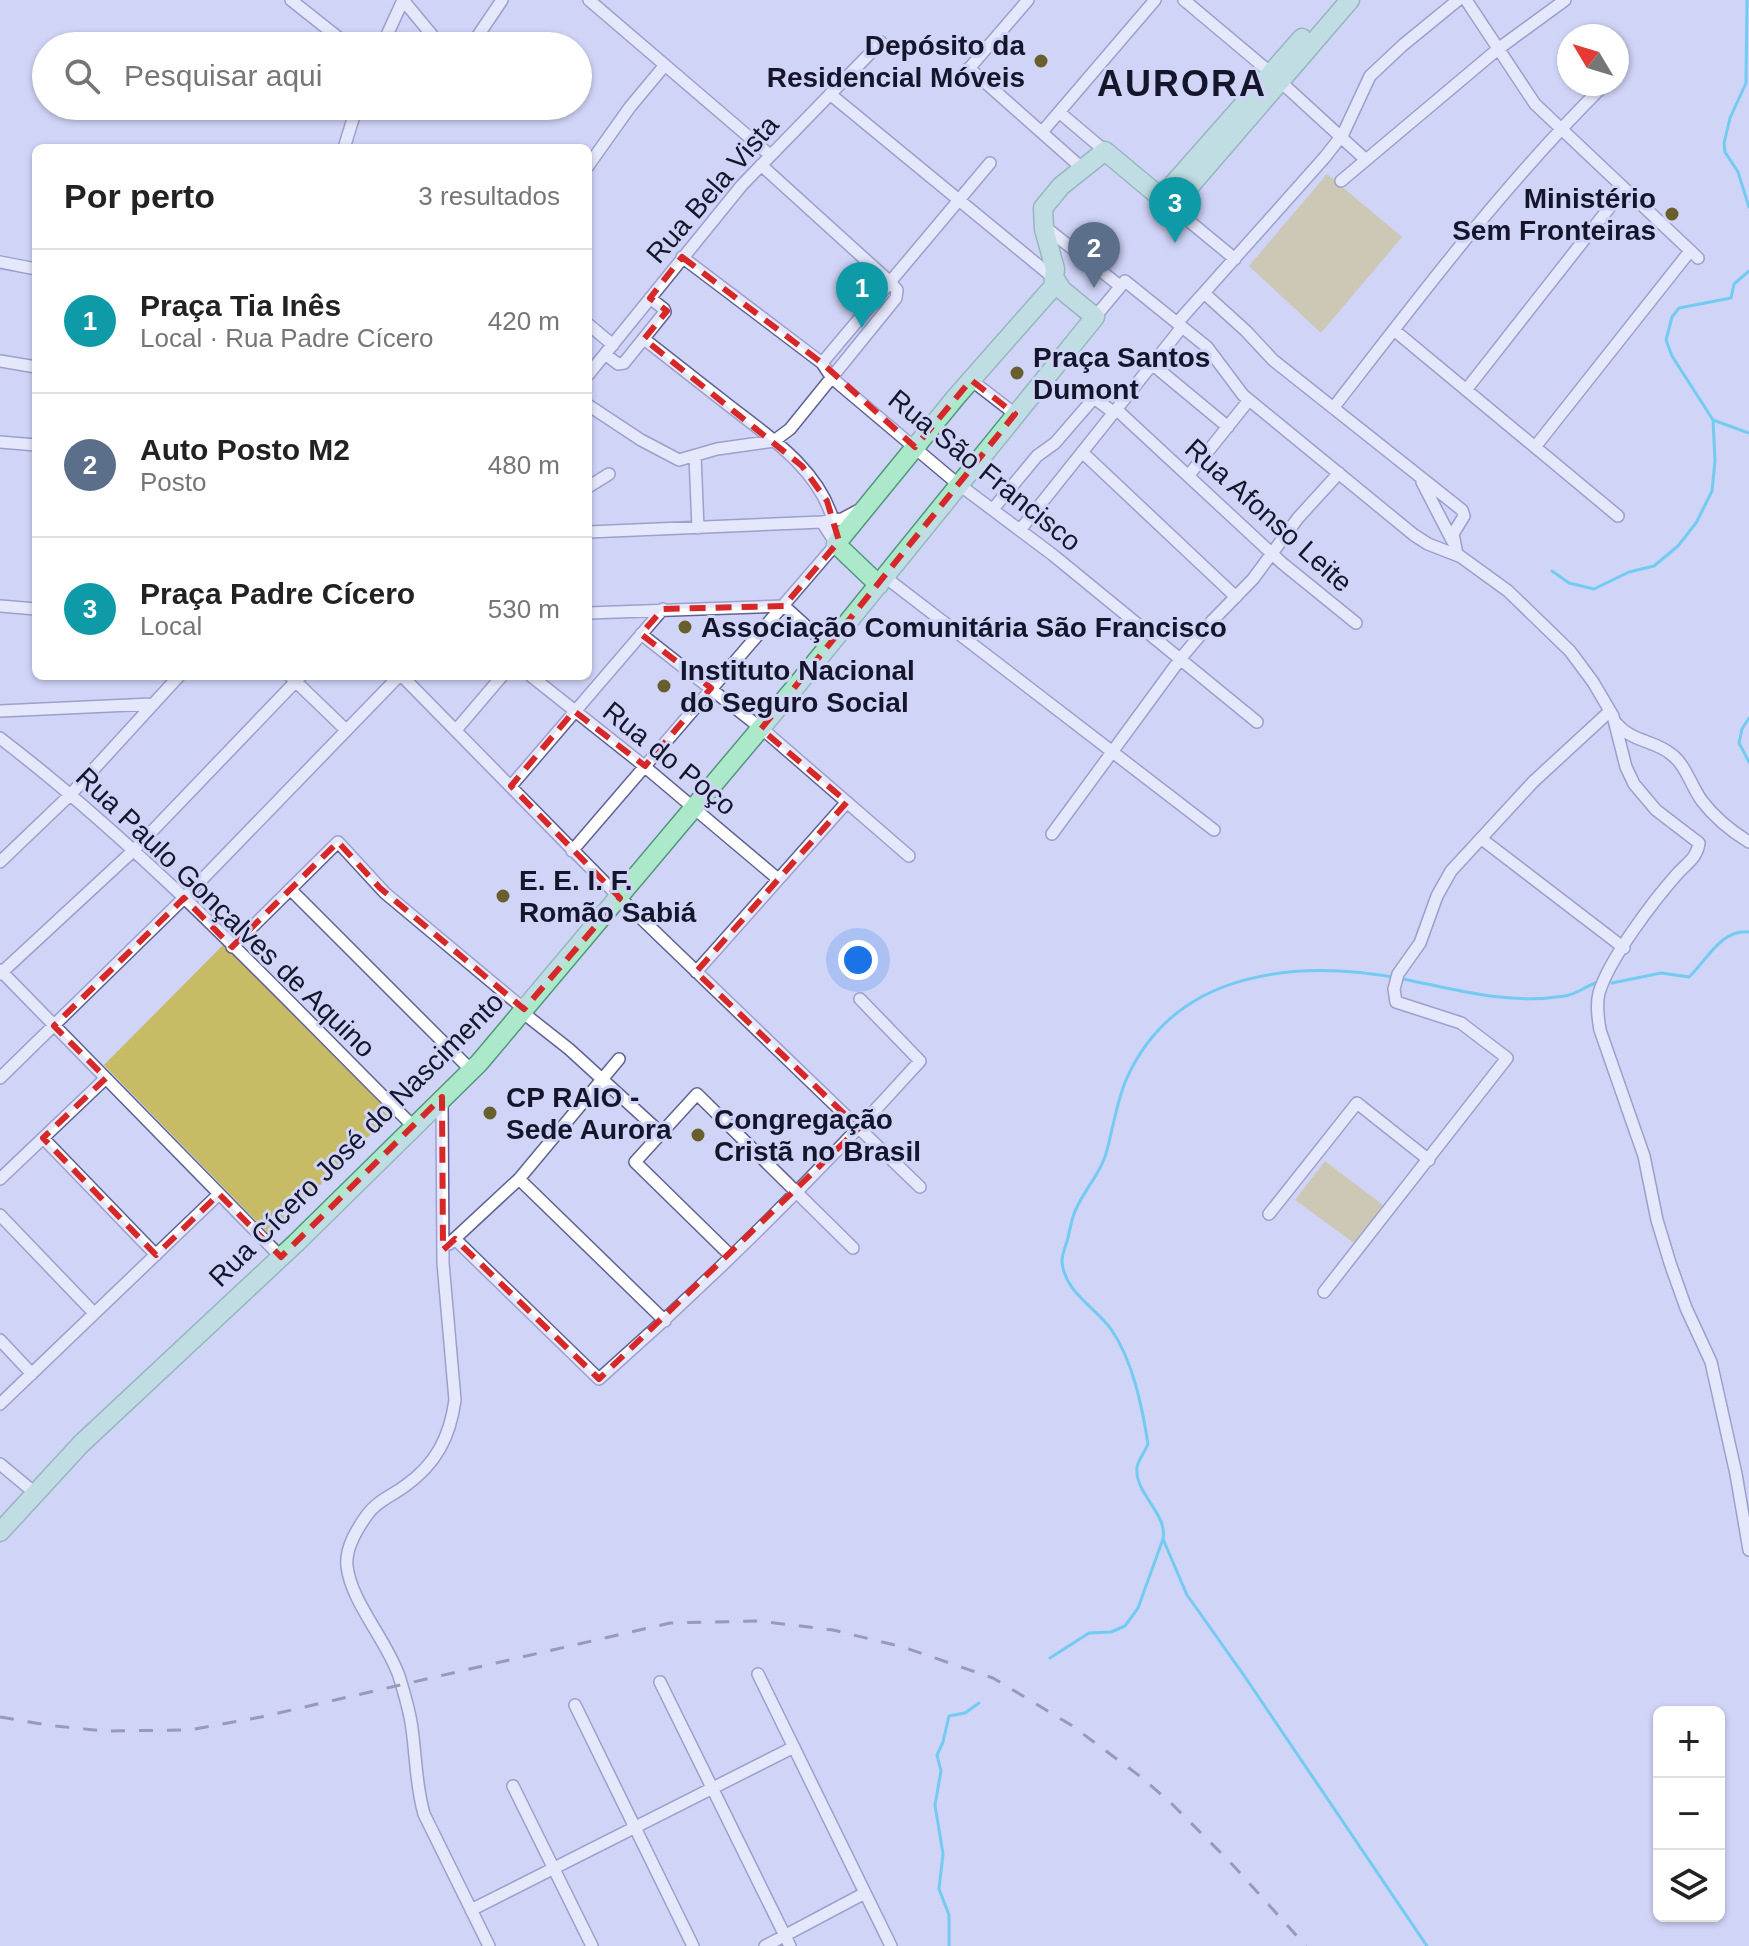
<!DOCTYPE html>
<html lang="pt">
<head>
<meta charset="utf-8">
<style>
  :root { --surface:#fff; --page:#f6f6f6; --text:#222; --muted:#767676; --line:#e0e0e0; --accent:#7c3aed }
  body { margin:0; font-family:Helvetica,sans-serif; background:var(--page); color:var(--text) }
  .controls { position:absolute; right:24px; bottom:24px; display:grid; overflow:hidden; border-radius:12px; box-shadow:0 2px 6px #0004 }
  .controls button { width:72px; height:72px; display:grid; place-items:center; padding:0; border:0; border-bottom:2px solid var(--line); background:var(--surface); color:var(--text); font:40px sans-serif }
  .compass { position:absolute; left:1557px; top:24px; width:72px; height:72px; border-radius:50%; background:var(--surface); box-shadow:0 2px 6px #0004; rotate:308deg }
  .you { position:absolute; left:858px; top:960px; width:28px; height:28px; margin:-20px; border:6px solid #fff; border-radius:50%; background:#1a73e8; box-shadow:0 0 0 12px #1a73e833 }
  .badge { display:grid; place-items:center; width:52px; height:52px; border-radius:50%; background:var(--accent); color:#fff; font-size:26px; font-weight:700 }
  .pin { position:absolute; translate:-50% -66px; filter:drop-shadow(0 2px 4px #0008) }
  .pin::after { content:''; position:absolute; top:42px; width:28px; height:24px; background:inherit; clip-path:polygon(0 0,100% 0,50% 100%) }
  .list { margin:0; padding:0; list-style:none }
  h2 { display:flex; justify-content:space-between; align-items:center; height:104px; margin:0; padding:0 32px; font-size:34px }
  h2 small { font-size:26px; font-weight:400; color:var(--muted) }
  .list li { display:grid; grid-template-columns:52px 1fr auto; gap:24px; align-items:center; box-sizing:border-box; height:144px; padding:0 32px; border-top:2px solid var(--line) }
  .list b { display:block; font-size:30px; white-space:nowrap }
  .list p { margin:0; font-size:26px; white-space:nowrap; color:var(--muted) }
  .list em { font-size:26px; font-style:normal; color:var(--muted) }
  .icon { flex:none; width:44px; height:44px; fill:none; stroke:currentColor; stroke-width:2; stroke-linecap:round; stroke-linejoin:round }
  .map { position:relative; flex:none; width:1749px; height:1946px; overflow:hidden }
  .search { position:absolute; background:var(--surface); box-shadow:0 2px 6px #0004; left:32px; top:32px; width:560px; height:88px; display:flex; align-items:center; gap:20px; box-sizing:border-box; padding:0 28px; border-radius:44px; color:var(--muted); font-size:30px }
  .panel { position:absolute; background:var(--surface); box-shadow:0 2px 6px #0004; left:32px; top:144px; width:560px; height:536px; border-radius:12px }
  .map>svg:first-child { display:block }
  .green { fill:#c8bb65 }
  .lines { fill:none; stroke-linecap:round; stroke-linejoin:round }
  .stream { stroke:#03c2eb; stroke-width:3 }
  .minor-casing { stroke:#5f6295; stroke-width:14 }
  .primary-casing { stroke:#52967c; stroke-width:21 }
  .minor { stroke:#fff; stroke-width:11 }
  .primary { stroke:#abe9ca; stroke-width:18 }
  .rail { stroke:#52546d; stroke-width:3; stroke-dasharray:14 14; stroke-linecap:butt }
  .marked { fill:none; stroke:#d62828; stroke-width:6; stroke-dasharray:16 10; stroke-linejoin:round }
  .poi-dot { fill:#685f2c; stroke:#d0d4f7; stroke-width:3 }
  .labels { text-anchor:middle; stroke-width:6; stroke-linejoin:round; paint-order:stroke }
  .poi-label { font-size:28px; font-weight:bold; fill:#15162b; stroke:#d0d4f7; text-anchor:start }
  .street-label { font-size:28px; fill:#15162b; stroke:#d0d4f7 }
  .district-label { font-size:36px; font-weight:bold; letter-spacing:2px; fill:#15162b; stroke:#d0d4f7 }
</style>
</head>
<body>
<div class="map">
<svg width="1749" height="1946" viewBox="0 0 1749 1946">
  <rect width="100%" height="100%" fill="#d0d4f7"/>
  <!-- green -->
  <path class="green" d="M1327 174 1402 237 1321 333 1249 266Z
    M224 944 391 1114 270 1235 104 1065Z
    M1325 1161 1383 1205 1354 1243 1295 1200Z"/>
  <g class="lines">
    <!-- stream -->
    <path class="stream" d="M1747 0 1746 83 1730 118 1724 143 1725 152 1738 172 1749 207
      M1749 271 1734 284 1731 298 1679 308 1672 317 1666 340 1672 356 1713 420 1749 433
      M1552 571 1569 583 1594 589 1629 572 1654 566 1678 546 1696 523 1712 491 1715 461 1713 420
      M1749 718 1742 729 1739 743 1749 762
      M1612 983 1661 973 1689 977C1707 960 1721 929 1749 932
      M1050 1658 1089 1633 1111 1632 1125 1626 1138 1608 1163 1539
      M949 1946V1915L939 1889 943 1854 935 1805 941 1771 937 1755 943 1742 949 1716 965 1713 979 1703
      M1427 1946 1243 1674 1187 1595 1163 1539C1168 1513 1134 1494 1137 1467 1139 1458 1145 1452 1148 1444 1142 1406 1133 1361 1111 1329 1095 1307 1064 1292 1062 1261 1062 1254 1066 1245 1068 1238 1070 1228 1072 1217 1076 1209 1085 1189 1102 1171 1107 1150 1113 1128 1117 1101 1126 1080 1175 969 1297 959 1403 979 1458 990 1507 1005 1565 996 1577 994 1586 986 1598 982"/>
    <defs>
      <path id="minor" d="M291 0 349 46
        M403 0 441 46
        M589 0 770 155
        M1184 0 1271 73 1366 160
        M1466 0 1535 104 1698 258
        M382 46 403 0
        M471 46 502 0
        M969 68 1083 169
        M960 79 1028 0
        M830 94 1055 279
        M1059 112 1105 151
        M1042 132 1155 0
        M344 148 357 106
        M588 166 630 107 665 65
        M1341 181 1498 49 1565 0
        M1172 207 1235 259
        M1045 227 1120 286
        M682 257 822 363 832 378 953 480 1053 555 1257 722
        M0 262 36 269
        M1204 293 1246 331 1273 360 1462 510 1464 516 1453 534 1457 554 1508 591 1570 651 1593 682 1613 716 1626 767 1634 784 1656 810 1699 843C1697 858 1687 863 1678 873 1654 900 1609 959 1599 993 1596 1005 1598 1018 1600 1030L1644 1156 1657 1220 1670 1263 1686 1308 1711 1362 1736 1474 1749 1550
        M1095 317 1125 281 1207 347 1243 395 1414 535 1428 544 1459 556
        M1177 323 1325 157 1343 134 1370 76 1403 45 1458 0
        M588 324 613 345
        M1394 330 1618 516
        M644 339C672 361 699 382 727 404 768 436 818 468 833 520
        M605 354 618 364 624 363 665 312 664 309 650 298
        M0 361 36 367
        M822 363 990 163
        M1152 364 1228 427
        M588 375 742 185 881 42
        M971 380 1015 414
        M1466 390 1624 189
        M588 405 641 440 679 460 717 449 774 441 790 429 896 298 897 290 889 281 761 165
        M1334 407C1420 296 1505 183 1605 84
        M1116 409 1282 563 1356 623
        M0 442 36 445
        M1535 447 1690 251
        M1082 452 1236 597
        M695 456 698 528
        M1189 475 1249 400
        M1422 482 1453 542
        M588 487 609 474
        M993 509 1037 456 1055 443 1094 398 1113 412
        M1020 530 1182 327
        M588 532 822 522 842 519 857 511
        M885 577 1214 830
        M0 606 36 609
        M588 613 784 606 829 647
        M641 634 767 733 909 856
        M290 676 346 730
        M402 676 620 898 920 1187
        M531 676 638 761 778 879
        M0 711 152 704
        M1617 724C1632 742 1654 740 1671 754 1686 765 1691 786 1702 801 1715 818 1731 831 1749 842
        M456 730 502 676
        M0 738C150 853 279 993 413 1126
        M511 786 663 609
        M1052 834 1181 658 1212 621 1253 579 1298 518 1339 473
        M1483 840 1624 948
        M572 851 836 544 822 522
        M0 862 71 794 179 676
        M290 889 471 1070
        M232 947 338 842 385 893 524 1009
        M0 970 281 1257
        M696 972 847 802
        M0 974 134 850 301 676
        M522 1012 569 1049 661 1133
        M0 1078 184 898 399 676
        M442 1099 443 1263 455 1400C450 1437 436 1464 405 1486 391 1496 376 1502 367 1515 357 1529 345 1548 347 1566 351 1602 386 1639 399 1676 404 1693 410 1711 412 1729 416 1757 416 1787 424 1814L489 1946
        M43 1138 156 1255
        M0 1179 106 1078
        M519 1179 665 1321
        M1269 1214 1357 1103 1429 1160
        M0 1215 94 1313
        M455 1239 599 1379C712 1279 819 1173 920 1061L860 999
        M449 1244 519 1179 619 1059
        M731 1256 635 1162 697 1094 853 1248
        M1324 1292 1507 1058 1461 1023 1396 1002 1394 989 1398 974 1420 943 1437 896 1451 871 1533 782 1610 711
        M0 1340 32 1374
        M0 1404 219 1194
        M0 1464 35 1493
        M758 1674 891 1946
        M660 1682 790 1946
        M575 1705 693 1946
        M513 1786 592 1946
        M471 1910 794 1747
        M765 1946 865 1893"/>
      <path id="primary" d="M1161 198 1302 38
        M879 585 836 544 956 397 1053 287 1055 269 1044 229 1043 208 1061 186 1105 151 1172 207 1350 0
        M0 1532 81 1444 296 1243 479 1063 797 685 1095 317 1062 290 1055 279"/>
    </defs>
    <!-- minor casing -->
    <use href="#minor" class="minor-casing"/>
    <!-- primary casing -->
    <use href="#primary" class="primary-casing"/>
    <!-- minor -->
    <use href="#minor" class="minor"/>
    <!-- primary -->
    <use href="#primary" class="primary"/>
    <!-- rail -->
    <path class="rail" d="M0 1717 47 1725 103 1731 189 1730 261 1717 670 1623 759 1621 833 1630 903 1647 993 1678 1071 1725 1141 1777 1171 1803 1230 1862 1306 1946"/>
  </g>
  <!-- marked area -->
  <path d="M0 0H1749V1946H0ZM682 257 822 363 915 447 971 380 1015 414 761 729 847 802 696 972 859 1128 599 1379 455 1239 443 1250 442 1097 281 1257 219 1194 156 1255 43 1138 106 1078 54 1026 184 898 232 947 338 842 380 888 524 1009 620 898 511 786 574 711 645 766 711 688 641 634 663 609 784 606 839 541 827 501 802 466 644 339 667 311 650 298Z" fill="#d0d4f7" fill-opacity=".55" fill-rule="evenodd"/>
  <path class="marked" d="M682 257 822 363 915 447 971 380 1015 414 761 729 847 802 696 972 859 1128 599 1379 455 1239 443 1250 442 1097 281 1257 219 1194 156 1255 43 1138 106 1078 54 1026 184 898 232 947 338 842 380 888 524 1009 620 898 511 786 574 711 645 766 711 688 641 634 663 609 784 606 839 541 827 501 802 466 644 339 667 311 650 298Z"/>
  <!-- markers -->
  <g class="poi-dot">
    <circle cx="1041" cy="61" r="8"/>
    <circle cx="1672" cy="214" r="8"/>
    <circle cx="1017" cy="373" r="8"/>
    <circle cx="685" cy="627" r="8"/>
    <circle cx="664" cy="686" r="8"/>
    <circle cx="503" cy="896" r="8"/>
    <circle cx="490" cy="1113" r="8"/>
    <circle cx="698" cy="1135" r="8"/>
  </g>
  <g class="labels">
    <!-- poi labels -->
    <g class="poi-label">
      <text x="1025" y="55" text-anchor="end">Depósito da<tspan x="1025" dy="32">Residencial Móveis</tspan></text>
      <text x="1656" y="208" text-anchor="end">Ministério<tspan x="1656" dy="32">Sem Fronteiras</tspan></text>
      <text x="1033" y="367">Praça Santos<tspan x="1033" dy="32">Dumont</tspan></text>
      <text x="701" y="637">Associação Comunitária São Francisco</text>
      <text x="680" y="680">Instituto Nacional<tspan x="680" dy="32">do Seguro Social</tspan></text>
      <text x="519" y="890">E. E. I. F.<tspan x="519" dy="32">Romão Sabiá</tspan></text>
      <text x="506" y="1107">CP RAIO -<tspan x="506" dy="32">Sede Aurora</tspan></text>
      <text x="714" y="1129">Congregação<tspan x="714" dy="32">Cristã no Brasil</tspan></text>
    </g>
    <!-- street labels -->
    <g class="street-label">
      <text transform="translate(712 189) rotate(-49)" y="10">Rua Bela Vista</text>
      <text transform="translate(985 470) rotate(39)" y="10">Rua São Francisco</text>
      <text transform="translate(1269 515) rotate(42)" y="10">Rua Afonso Leite</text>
      <text transform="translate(670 758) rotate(39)" y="10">Rua do Poço</text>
      <text transform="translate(226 912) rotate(44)" y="10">Rua Paulo Gonçalves de Aquino</text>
      <text transform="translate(356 1139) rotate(-45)" y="10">Rua Cícero José do Nascimento</text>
    </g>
    <!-- district labels -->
    <g class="district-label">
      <text x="1182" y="96">AURORA</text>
    </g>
  </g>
</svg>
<div class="controls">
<button>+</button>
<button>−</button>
<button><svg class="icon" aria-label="layers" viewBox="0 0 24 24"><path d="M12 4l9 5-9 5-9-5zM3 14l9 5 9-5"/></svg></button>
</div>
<svg class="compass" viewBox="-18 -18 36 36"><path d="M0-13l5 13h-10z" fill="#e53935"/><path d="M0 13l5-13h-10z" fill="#767676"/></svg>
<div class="you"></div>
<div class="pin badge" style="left:862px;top:328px;background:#0f9aa8">1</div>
<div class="pin badge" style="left:1094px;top:288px;background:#5c6f8a">2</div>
<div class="pin badge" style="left:1175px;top:243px;background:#0f9aa8">3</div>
<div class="search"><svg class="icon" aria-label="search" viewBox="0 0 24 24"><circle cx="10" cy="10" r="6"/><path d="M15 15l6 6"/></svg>Pesquisar aqui</div>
<section class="panel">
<h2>Por perto<small>3 resultados</small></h2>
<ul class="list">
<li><span class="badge" style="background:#0f9aa8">1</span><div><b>Praça Tia Inês</b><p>Local · Rua Padre Cícero</p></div><em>420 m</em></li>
<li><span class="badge" style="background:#5c6f8a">2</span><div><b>Auto Posto M2</b><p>Posto</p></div><em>480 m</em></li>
<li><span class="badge" style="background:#0f9aa8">3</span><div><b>Praça Padre Cícero</b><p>Local</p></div><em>530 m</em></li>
</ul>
</section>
</div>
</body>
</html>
